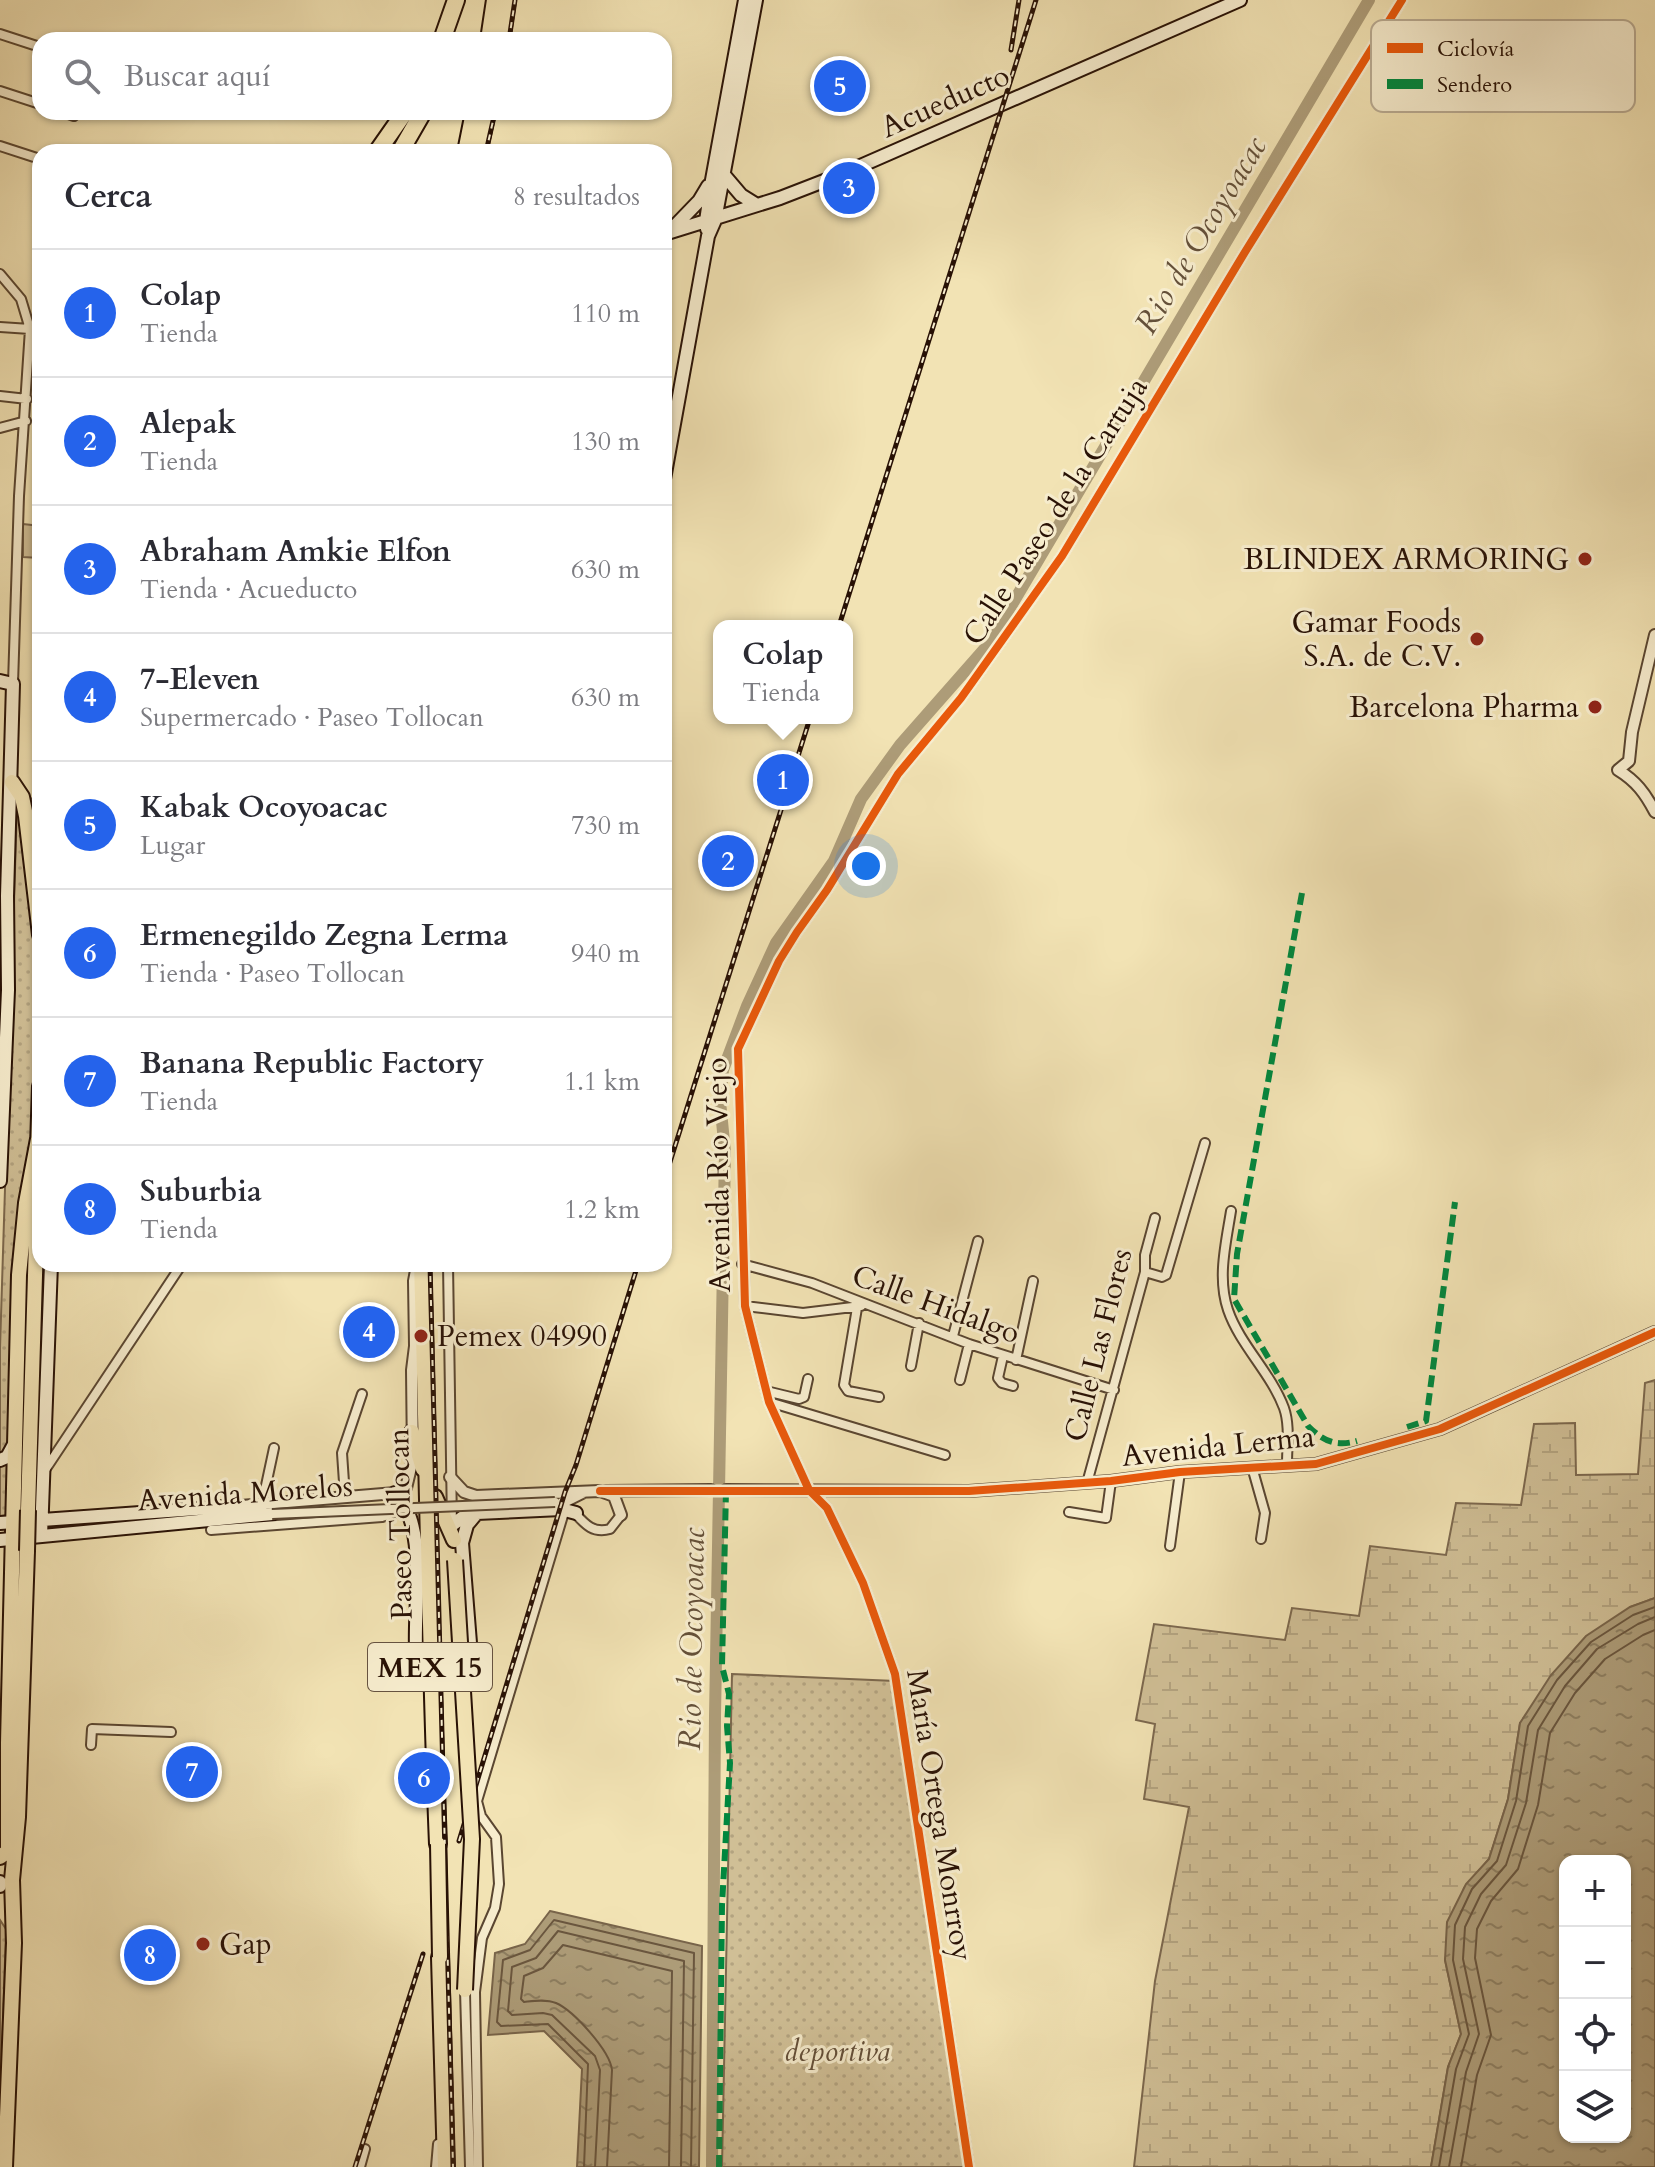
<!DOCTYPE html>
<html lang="es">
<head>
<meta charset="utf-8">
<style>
  :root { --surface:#fff; --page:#f7f7f7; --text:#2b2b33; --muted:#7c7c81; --line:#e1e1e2; --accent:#2563eb }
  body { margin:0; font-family:Cardo,serif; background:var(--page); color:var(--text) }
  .controls { position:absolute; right:24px; bottom:24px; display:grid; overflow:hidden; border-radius:16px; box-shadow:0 2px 6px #0004 }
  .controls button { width:72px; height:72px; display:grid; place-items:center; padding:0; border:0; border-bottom:2px solid var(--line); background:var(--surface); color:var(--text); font:40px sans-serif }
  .you { position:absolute; left:866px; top:866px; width:28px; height:28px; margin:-20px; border:6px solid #fff; border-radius:50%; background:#1a73e8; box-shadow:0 0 0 12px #1a73e833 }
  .badge { display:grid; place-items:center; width:52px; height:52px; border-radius:50%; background:var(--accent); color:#fff; font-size:26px; font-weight:700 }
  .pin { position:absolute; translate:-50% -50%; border:4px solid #fff; box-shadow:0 2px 8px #0006 }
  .popup { position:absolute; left:713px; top:620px; width:140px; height:104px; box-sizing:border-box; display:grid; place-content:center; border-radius:16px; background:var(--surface); filter:drop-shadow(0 2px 6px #0005); font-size:26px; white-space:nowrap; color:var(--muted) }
  .popup b { font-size:30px; color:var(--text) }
  .popup::after { content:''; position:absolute; left:50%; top:100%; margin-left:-16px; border:16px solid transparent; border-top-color:var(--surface) }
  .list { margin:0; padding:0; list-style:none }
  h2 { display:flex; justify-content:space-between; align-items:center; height:104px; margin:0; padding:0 32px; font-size:34px }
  h2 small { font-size:26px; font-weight:400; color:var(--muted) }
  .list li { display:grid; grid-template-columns:52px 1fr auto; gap:24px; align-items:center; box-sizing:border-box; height:128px; padding:0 32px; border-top:2px solid var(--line) }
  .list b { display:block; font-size:30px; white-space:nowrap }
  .list p { margin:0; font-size:26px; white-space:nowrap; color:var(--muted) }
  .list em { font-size:26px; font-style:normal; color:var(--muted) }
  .icon { flex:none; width:44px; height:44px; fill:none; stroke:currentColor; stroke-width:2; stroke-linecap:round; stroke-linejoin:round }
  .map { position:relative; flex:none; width:1655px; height:2167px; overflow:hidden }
  .search { position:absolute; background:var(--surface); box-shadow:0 2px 6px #0004; left:32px; top:32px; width:640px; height:88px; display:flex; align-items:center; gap:20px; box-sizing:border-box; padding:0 28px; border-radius:24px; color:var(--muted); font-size:30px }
  .panel { position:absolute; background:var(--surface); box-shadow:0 2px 6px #0004; left:32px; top:144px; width:640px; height:1128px; border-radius:24px }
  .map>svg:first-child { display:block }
  .grass { fill:#d0bf96; stroke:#7c684e; stroke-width:2 }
  .wetland { fill:url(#wetland-marsh); stroke:#7c684e; stroke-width:2 }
  .park { fill:url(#park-dots); stroke:#7c684e; stroke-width:2 }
  .water { fill:url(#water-ripples); stroke:#78644a; stroke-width:2; fill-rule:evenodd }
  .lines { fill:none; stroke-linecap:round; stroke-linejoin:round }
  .shore { stroke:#6a563e; stroke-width:2 }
  .river { stroke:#ad9c78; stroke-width:12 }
  .secondary-tunnel { stroke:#d4c49a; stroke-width:12; stroke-dasharray:12 6; stroke-linecap:butt }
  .minor-casing { stroke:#5a4631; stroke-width:12 }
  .tertiary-casing { stroke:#5a4631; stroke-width:14 }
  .secondary-casing { stroke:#281105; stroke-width:16 }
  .trunk-casing { stroke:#281105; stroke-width:18 }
  .motorway-casing { stroke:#281105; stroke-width:20 }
  .minor { stroke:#f7edce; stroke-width:8 }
  .tertiary { stroke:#f7edce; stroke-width:10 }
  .secondary { stroke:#f7edce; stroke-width:12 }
  .trunk { stroke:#f2e3b4; stroke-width:14 }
  .motorway { stroke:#f2e3b4; stroke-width:16 }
  .rail-casing { stroke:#281105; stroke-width:5 }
  .rail { stroke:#f7edce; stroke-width:2; stroke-dasharray:6; stroke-linecap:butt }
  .minor-bridge-casing { stroke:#5a4631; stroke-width:12; stroke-linecap:butt }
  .trunk-bridge-casing { stroke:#281105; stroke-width:18; stroke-linecap:butt }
  .minor-bridge { stroke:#f7edce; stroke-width:8 }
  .trunk-bridge { stroke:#f2e3b4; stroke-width:14 }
  .quiet { stroke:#00873e; stroke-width:6; stroke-dasharray:12 6; stroke-linecap:butt }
  .cycleway-casing { stroke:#f7edce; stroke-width:13 }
  .cycleway { stroke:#e8590c; stroke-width:8 }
  .poi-dot { fill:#8f2418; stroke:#f7edce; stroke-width:3 }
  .labels { text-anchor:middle; stroke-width:6; stroke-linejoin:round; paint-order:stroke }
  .shield { fill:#f7edce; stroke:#665341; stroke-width:2 }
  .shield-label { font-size:28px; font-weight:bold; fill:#281105 }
  .street-label { font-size:30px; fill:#281105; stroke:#f7edce }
  .poi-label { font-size:30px; fill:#281105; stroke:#f7edce; text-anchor:end }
  .park-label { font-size:30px; font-style:italic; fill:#634e38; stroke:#f7edce }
  .water-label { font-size:32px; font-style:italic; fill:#645039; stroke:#f7edce }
  .key { fill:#f7edce; stroke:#b9ab92; stroke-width:2 }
  .key-label { font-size:22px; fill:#281105 }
</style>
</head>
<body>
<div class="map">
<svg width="1655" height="2167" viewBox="0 0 1655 2167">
  <defs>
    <pattern id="wetland-marsh" width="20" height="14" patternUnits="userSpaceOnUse" patternTransform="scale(2)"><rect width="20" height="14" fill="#d0bf96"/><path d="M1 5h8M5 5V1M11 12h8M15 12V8" fill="none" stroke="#b3a380"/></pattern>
    <pattern id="park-dots" width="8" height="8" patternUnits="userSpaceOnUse" patternTransform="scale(2)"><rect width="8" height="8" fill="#d0bf96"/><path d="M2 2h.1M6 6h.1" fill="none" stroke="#b3a380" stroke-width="1.8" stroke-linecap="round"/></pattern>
    <pattern id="water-ripples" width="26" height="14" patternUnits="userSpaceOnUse" patternTransform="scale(2)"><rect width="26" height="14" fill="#ad9c78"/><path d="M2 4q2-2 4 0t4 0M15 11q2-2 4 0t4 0" fill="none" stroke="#8d7e60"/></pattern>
  </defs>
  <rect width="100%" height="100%" fill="#f2e3b4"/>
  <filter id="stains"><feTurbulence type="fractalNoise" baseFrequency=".0025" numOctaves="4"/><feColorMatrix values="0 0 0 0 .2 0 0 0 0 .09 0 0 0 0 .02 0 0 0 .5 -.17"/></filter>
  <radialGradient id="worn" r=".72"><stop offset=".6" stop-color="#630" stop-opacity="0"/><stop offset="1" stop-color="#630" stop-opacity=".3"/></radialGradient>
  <!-- grass -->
  <path class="grass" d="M23 524 40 526V558L23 557Z"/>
  <!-- wetland -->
  <path class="wetland" d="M1655 1380V1598L1630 1607 1520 1723 1508 1799 1489 1859 1464 1888 1445 1960 1461 2034 1448 2067 1431 2167H1134L1155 1981 1189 1807 1144 1799 1155 1724 1136 1720 1154 1624 1285 1640 1292 1608 1359 1616 1370 1546 1446 1555 1456 1503 1521 1505 1534 1424 1575 1423 1576 1475 1638 1474 1645 1383Z"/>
  <!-- park -->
  <path class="park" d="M37 798 40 802V986L8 1515 0 1516V1348L17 807 27 799Z
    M732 1674 895 1681 967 2167H722Z
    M0 1920 6 1929 0 2112Z"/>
  <!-- water -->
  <path class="water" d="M1655 1598V2167H1431L1448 2067 1461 2034 1445 1960 1447 1922 1466 1884 1489 1859 1508 1799 1520 1723 1551 1675 1586 1636 1630 1607ZM1565 1861H1625V2137H1565Z
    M550 1911 702 1946 699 2167H577L582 2069 544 2031 488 2035 495 1953 525 1944Z"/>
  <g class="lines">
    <!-- shore -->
    <path class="shore" d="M584 2167 588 2064 548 2024 501 2026 497 2022 503 1960 530 1950 554 1920 694 1953 691 2167
      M595 2167 600 2070 595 2056 552 2015 543 2013 512 2015 508 2011 512 1967 536 1958 558 1931 684 1961 681 2167
      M607 2167 612 2070C610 2051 574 2011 556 2003 546 1999 534 2001 524 2002L521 1999 524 1976 543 1968 563 1945 672 1971 669 2167
      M1439 2167 1456 2069 1469 2034 1453 1960 1455 1925 1472 1889 1497 1861 1516 1801 1528 1726 1557 1680 1591 1642 1633 1615 1655 1607
      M1449 2167 1466 2072 1479 2034 1463 1959 1465 1927 1481 1894 1506 1865 1526 1803 1538 1730 1565 1686 1597 1649 1638 1624 1655 1617
      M1461 2167 1477 2075 1491 2035 1475 1958 1477 1929 1491 1901 1518 1869 1538 1805 1550 1733 1575 1693 1605 1659 1643 1635 1655 1630"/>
    <!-- river -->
    <path class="river" d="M712 2167 715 1716 725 1152 720 1101 723 1070 747 1006 776 943 834 861 861 799 900 745 988 645 1369 0"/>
    <!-- secondary-tunnel -->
    <path class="secondary-tunnel" d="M424 1658 458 1659"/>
    <defs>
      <path id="minor" d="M0 34 40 47
        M0 91 40 104
        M63 112 74 116
        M0 146 40 159
        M0 274 21 299 30 329 19 496 13 684
        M0 327 30 329
        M0 396 27 399
        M0 428 26 421
        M1231 1211C1226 1243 1217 1278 1228 1310 1240 1345 1271 1373 1284 1408 1290 1425 1287 1446 1287 1464
        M448 1264 452 1525
        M742 1264 812 1283 969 1344 1114 1390
        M1145 1272 1162 1277 1166 1275 1205 1143
        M858 1302 844 1385 848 1391 879 1397
        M745 1306 803 1313 861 1306
        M953 1336 978 1241
        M1003 1356 998 1378 1002 1383 1013 1386
        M1016 1360 1033 1281
        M911 1366 919 1323
        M960 1380 969 1344
        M766 1391 799 1399 804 1397 808 1379
        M769 1402 945 1455
        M1252 1467 1265 1513 1261 1539
        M45 1470 182 1264
        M1087 1483 1145 1272V1255L1155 1218
        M345 1497 342 1453 362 1394
        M262 1504 274 1448
        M573 1511C584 1523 592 1534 610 1529L621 1515
        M1069 1512 1106 1518 1111 1481
        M211 1530 382 1517 397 1512 400 1506
        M1170 1546 1180 1472
        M91 1745 92 1729 171 1732
        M465 1990 470 2167
        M360 2167 365 2149
        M436 2167 438 2144
        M478 2167 475 1992 482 1938 495 1908 499 1884 496 1837 481 1816 477 1801 565 1509
        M969 2167 895 1674 863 1583 827 1508 809 1490 769 1402 745 1306 738 1049 779 961 797 932 827 890 898 774 961 698 1062 556 1245 252 1402 0"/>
      <path id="tertiary" d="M1655 635 1632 732 1629 761 1618 770C1636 781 1645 793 1655 812
        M450 1477 464 1492 476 1496 600 1491 614 1496 621 1515
        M726 1490 969 1491 1111 1481 1180 1472 1316 1464 1440 1429 1655 1332
        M606 1491 711 1490
        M562 1503 584 1492
        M240 1506 395 1493 406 1488 413 1459 412 1370 415 1346 414 1281 417 1265"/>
      <path id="secondary" d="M724 175 741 195 757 205
        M707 229 706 221 712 180 745 0
        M671 230 699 201 708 186
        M664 234 780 198 842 174 1240 0
        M664 479 708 236 715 220 756 0
        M0 681 13 684 7 896 8 990 0 1181
        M0 1460 7 1457 13 1446
        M395 1493C428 1523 414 1605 416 1648L424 1658
        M0 1523 238 1506 264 1514
        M452 1525 466 1515 477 1513 561 1509 576 1513
        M41 1536 51 1264
        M0 1540 272 1514
        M458 1659 468 1655 470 1643 462 1543 467 1525 477 1513
        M0 1882V1886"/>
      <path id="trunk" d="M12 782 22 797 26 816 40 935
        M38 1146 40 1086
        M412 1432 423 1469
        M435 1497 454 1540
        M28 1510 38 1175
        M0 1857 8 1851V1743L19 1275 26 1203 38 1139
        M5 2167 14 1943 12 1880 18 1817 27 1551"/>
      <path id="motorway" d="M442 40 456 0
        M489 40 495 0
        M501 40 507 0
        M377 152 405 112
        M400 152 423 112
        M466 152 474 112
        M478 152 487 112
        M422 1264C428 1457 430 1651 438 1844
        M440 1957 446 2167"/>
    </defs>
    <!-- minor casing -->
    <use href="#minor" class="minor-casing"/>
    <!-- tertiary casing -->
    <use href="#tertiary" class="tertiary-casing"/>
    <!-- secondary casing -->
    <use href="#secondary" class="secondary-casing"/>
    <!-- trunk casing -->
    <use href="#trunk" class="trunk-casing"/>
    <!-- motorway casing -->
    <use href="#motorway" class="motorway-casing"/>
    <!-- minor -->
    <use href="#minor" class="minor"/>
    <!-- tertiary -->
    <use href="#tertiary" class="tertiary"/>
    <!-- secondary -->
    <use href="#secondary" class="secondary"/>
    <!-- trunk -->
    <use href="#trunk" class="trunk"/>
    <!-- motorway -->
    <use href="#motorway" class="motorway"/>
    <defs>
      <path id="rail" d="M509 40 515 0
        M1011 50 1019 0
        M486 152 495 112
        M839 626 1036 0
        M664 1181 810 718
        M430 1264 453 2167
        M459 1841 565 1492 576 1465 638 1264
        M355 2167 423 1954"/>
    </defs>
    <!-- rail casing -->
    <use href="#rail" class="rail-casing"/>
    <!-- rail -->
    <use href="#rail" class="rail"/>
    <defs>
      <path id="minor-bridge" d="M272 1514 555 1502"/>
      <path id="trunk-bridge" d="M27 1551 28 1510
        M455 1560 472 1839 465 1990
        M438 1844 440 1957"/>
    </defs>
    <!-- minor-bridge casing -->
    <use href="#minor-bridge" class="minor-bridge-casing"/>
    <!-- trunk-bridge casing -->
    <use href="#trunk-bridge" class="trunk-bridge-casing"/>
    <!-- minor-bridge -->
    <use href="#minor-bridge" class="minor-bridge"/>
    <!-- trunk-bridge -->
    <use href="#trunk-bridge" class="trunk-bridge"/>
    <!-- quiet -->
    <path class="quiet" d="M1302 893 1237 1254 1234 1299 1308 1426C1323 1441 1336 1447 1357 1441
      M1407 1427 1426 1421 1455 1202
      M719 2167 722 1905 730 1763 727 1726 729 1694 722 1666 726 1490"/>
    <defs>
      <path id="cycleway" d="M600 1491H969L1111 1481 1180 1472 1316 1464 1440 1429 1655 1332
        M969 2167 895 1674 863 1583 827 1508 809 1490 769 1402 745 1306 738 1049 779 961 797 932 827 890 898 774 961 698 1062 556 1245 252 1402 0"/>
    </defs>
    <!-- cycleway casing -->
    <use href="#cycleway" class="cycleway-casing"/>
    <!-- cycleway -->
    <use href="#cycleway" class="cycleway"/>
  </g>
  <!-- markers -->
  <g class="poi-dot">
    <circle cx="1585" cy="559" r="8"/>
    <circle cx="1477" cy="639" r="8"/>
    <circle cx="1595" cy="707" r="8"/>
    <circle cx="421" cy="1336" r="8"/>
    <circle cx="203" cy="1944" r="8"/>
  </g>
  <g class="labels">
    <!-- shield labels -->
    <rect class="shield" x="368" y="1643" width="124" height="48" rx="6"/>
    <g class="shield-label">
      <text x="430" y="1677">MEX 15</text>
    </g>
    <!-- street labels -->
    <g class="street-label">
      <text transform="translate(945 101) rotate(-24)" y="10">Acueducto</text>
      <text transform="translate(1055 511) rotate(-57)" y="10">Calle Paseo de la Cartuja</text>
      <text transform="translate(718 1175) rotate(-91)" y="10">Avenida Río Viejo</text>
      <text transform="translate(936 1304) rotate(20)" y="10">Calle Hidalgo</text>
      <text transform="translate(1098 1345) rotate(-76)" y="10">Calle Las Flores</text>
      <text transform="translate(1218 1446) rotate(-6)" y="10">Avenida Lerma</text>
      <text transform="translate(245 1493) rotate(-4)" y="10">Avenida Morelos</text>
      <text transform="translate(400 1524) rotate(-91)" y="10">Paseo Tollocan</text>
      <text transform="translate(940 1815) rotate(81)" y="10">María Ortega Monrroy</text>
    </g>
    <!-- poi labels -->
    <g class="poi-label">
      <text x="1569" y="569">BLINDEX ARMORING</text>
      <text x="1461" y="632">Gamar Foods<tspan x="1461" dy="34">S.A. de C.V.</tspan></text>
      <text x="1579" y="717">Barcelona Pharma</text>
      <text x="437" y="1346" text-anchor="start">Pemex 04990</text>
      <text x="219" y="1954" text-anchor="start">Gap</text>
    </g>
    <!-- park labels -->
    <g class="park-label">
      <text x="837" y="2061">deportiva</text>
    </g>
    <!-- water labels -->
    <g class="water-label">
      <text transform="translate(1200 235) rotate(-59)" y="11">Rio de Ocoyoacac</text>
      <text transform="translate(691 1639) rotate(-89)" y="11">Rio de Ocoyoacac</text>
    </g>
  </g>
  <!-- legend -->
  <rect x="1371" y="20" width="264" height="92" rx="12" class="key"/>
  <rect x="1387" y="43" width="36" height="10" fill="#e8590c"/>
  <rect x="1387" y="79" width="36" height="10" fill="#00873e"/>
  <g class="key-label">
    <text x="1437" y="56">Ciclovía</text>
    <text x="1437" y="92">Sendero</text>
  </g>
  <rect width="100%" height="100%" filter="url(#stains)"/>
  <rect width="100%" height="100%" fill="url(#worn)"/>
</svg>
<div class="controls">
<button>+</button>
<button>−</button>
<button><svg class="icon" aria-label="locate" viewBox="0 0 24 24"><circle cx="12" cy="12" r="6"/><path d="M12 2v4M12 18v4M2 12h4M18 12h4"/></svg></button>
<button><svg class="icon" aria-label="layers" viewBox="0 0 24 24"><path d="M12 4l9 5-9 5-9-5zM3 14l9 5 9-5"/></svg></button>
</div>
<div class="you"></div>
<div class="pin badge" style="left:783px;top:780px">1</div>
<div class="popup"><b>Colap</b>Tienda</div>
<div class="pin badge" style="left:728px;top:861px">2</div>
<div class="pin badge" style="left:849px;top:188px">3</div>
<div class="pin badge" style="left:369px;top:1332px">4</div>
<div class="pin badge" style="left:840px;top:86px">5</div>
<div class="pin badge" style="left:424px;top:1778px">6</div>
<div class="pin badge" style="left:192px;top:1772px">7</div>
<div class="pin badge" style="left:150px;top:1955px">8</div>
<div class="search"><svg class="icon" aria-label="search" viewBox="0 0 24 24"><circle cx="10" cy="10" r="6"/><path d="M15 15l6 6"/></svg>Buscar aquí</div>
<section class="panel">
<h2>Cerca<small>8 resultados</small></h2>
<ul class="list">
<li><span class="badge">1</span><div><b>Colap</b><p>Tienda</p></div><em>110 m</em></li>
<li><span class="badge">2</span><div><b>Alepak</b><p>Tienda</p></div><em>130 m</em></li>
<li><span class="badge">3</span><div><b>Abraham Amkie Elfon</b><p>Tienda · Acueducto</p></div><em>630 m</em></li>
<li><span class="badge">4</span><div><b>7-Eleven</b><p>Supermercado · Paseo Tollocan</p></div><em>630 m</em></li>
<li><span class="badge">5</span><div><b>Kabak Ocoyoacac</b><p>Lugar</p></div><em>730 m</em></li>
<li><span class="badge">6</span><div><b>Ermenegildo Zegna Lerma</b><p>Tienda · Paseo Tollocan</p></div><em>940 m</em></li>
<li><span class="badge">7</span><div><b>Banana Republic Factory</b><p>Tienda</p></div><em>1.1 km</em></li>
<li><span class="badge">8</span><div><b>Suburbia</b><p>Tienda</p></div><em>1.2 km</em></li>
</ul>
</section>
</div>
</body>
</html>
